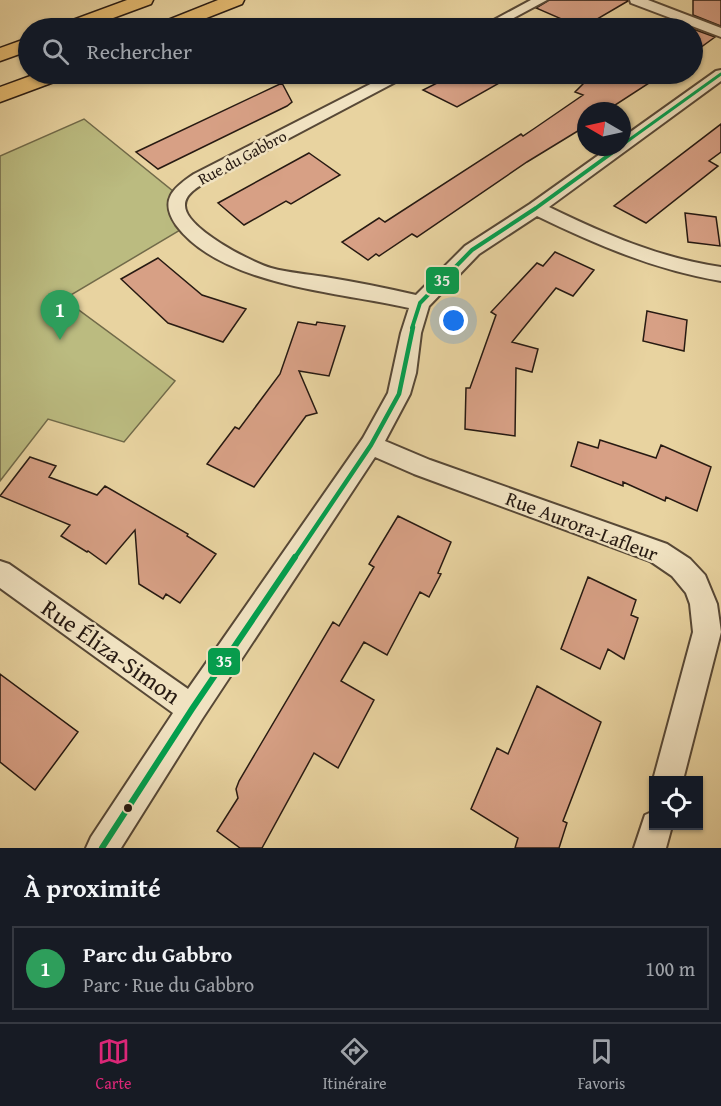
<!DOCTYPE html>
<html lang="fr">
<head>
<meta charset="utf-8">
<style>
  :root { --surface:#171b24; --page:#20242c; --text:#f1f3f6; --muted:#9ea1a6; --line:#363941; --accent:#db2777 }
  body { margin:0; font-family:"Gentium Book Plus",serif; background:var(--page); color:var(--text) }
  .controls { position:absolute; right:18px; bottom:18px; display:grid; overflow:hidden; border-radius:0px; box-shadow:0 2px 4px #0004 }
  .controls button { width:54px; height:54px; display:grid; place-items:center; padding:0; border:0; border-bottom:2px solid var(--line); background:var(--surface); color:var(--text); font:30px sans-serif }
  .compass { position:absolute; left:577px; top:102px; width:54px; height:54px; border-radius:50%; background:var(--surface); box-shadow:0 2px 4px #0004; rotate:279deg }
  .you { position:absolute; left:454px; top:321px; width:21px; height:21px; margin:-15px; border:4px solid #fff; border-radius:50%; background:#1a73e8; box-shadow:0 0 0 9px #1a73e833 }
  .badge { display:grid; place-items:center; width:39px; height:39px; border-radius:50%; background:var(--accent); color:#fff; font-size:20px; font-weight:700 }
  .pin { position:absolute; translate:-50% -50px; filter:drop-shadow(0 2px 3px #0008) }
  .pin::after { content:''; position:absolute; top:32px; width:21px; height:18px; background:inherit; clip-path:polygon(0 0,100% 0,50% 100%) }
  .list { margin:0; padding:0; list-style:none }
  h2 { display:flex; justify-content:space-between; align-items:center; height:78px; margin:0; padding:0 24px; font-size:26px }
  h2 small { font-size:20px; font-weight:400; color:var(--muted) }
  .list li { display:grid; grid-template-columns:39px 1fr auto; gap:18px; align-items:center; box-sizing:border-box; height:84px; margin:0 12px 12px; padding:0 12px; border:2px solid var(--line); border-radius:0px }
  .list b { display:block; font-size:22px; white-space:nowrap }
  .list p { margin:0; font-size:20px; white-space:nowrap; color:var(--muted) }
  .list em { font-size:20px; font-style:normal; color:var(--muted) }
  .icon { flex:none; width:33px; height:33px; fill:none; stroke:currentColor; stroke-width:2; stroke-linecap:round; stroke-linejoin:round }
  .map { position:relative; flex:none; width:721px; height:848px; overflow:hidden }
  .search { position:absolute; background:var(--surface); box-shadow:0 2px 4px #0004; left:18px; right:18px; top:18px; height:66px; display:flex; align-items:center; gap:15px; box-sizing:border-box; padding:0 21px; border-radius:33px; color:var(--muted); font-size:22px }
  .sheet { height:174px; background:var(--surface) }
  nav { display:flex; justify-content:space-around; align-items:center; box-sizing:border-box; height:84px; border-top:2px solid var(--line); background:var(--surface); font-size:16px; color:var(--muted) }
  nav a { display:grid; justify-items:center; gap:3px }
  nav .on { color:var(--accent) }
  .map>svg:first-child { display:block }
  .green { fill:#bbbb80; stroke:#716a49; stroke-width:1.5 }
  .building { fill:#d7a085; stroke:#271a12; stroke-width:1.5 }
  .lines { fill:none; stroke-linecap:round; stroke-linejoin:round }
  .minor-casing { stroke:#574836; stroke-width:4 }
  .motorway-casing { stroke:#271a12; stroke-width:3 }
  .minor { fill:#f0e2c1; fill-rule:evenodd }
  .motorway { fill:#e4ba70; fill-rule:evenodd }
  .bus-1-far3-casing { stroke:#f0e2c1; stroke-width:6 }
  .bus-1-far2-casing { stroke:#f0e2c1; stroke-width:8 }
  .bus-1-far1-casing { stroke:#f0e2c1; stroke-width:9 }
  .bus-1-casing { stroke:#f0e2c1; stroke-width:10 }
  .bus-1-far3 { stroke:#029f4e; stroke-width:3 }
  .bus-1-far2 { stroke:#029f4e; stroke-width:4 }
  .bus-1-far1 { stroke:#029f4e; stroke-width:4.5 }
  .bus-1 { stroke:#029f4e; stroke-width:6 }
  .bus-dot { fill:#271a12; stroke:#f0e2c1; stroke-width:2 }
  .labels { text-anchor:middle; stroke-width:5; stroke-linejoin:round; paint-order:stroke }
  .far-street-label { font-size:16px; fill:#271a12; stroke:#f0e2c1 }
  .street-label { font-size:20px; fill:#271a12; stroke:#f0e2c1 }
  .near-street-label { font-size:24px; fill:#271a12; stroke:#f0e2c1 }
  .line-badge { stroke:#f0e2c1; stroke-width:2 }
  .badge-label { font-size:16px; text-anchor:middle; font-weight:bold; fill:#fff }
</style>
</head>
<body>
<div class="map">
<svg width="721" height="848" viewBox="0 0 721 848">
  <rect width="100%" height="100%" fill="#e8d3a0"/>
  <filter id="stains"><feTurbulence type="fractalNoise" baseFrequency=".00333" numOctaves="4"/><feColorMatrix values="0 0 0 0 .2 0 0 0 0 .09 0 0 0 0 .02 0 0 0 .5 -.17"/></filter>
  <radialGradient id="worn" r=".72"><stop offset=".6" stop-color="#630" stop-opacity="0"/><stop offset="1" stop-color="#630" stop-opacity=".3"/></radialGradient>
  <!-- green -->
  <path class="green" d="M84 119 179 196 187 226 64 299 175 381 124 442 48 419 0 481V156Z"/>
  <!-- building -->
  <path class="building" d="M549 0H628V1L582 28 536 8Z
    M693 0H721V26L693 15Z
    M693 29 715 37 693 53Z
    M455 74H515L457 107 423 90Z
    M593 74H663L606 111H586V126L527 162 417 237 412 234 379 256 376 254 368 260 342 242 379 218 385 222 521 134 523 136 535 128 583 95 575 92Z
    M282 83 292 102 287 106 158 169 136 152Z
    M721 124V152L709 161 718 166 646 223 614 206Z
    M309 153 340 175 291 204 286 201 244 225 218 203Z
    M685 213 716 217 720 246 688 242Z
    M555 252 594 270 573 296 556 288 512 342 538 349 532 372 516 368 515 436 465 429 466 388H470L496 315 491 312 537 263 543 266Z
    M158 258 202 295 246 309 223 342 168 323 121 279Z
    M647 311 687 320 684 351 643 341Z
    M298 322 316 325 317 322 345 326 329 376 299 371 317 413 306 416 254 487 207 464 235 427 239 429 280 374Z
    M600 440 656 458 661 445 711 467 697 511 666 497 665 501 623 482V486L571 466 578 442 598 448Z
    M30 457 56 466 49 477 97 495 105 486 188 534 187 536 216 554 180 603 166 594 163 599 139 584 135 530 106 564 88 551 87 552 61 536 70 525 0 496Z
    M398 516 451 542 438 573 441 574 429 597 420 592 387 655 364 642 341 681 374 700 338 768 314 753 262 848H240L217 831 238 798 236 789 239 781 333 622 339 626 374 567 369 564Z
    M588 577 636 600 631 615 638 618 624 659 608 649 600 669 561 649Z
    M0 674 78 732 35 790 0 762Z
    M537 686 601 722 563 821 567 823 559 848H515L518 838 471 809 497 748 508 754Z"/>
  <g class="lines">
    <defs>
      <path id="minor" d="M531 0H547L495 28H479Z
        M630 0H648L721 28V37L631 3Z
        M721 70V81L549 207C605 234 659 258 721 267V281C655 270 597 245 537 216L479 254 429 306 421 333 416 373 410 394 385 441 430 460 667 544 690 559 705 575 717 604 721 632 683 780 654 782 653 780 693 632 690 604 686 593 672 576 650 561 414 474 375 457 202 719 121 848H86L91 837 173 713 0 588V561L9 564 188 689 363 438 388 393 401 333 409 308C340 292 221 286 176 225 159 200 173 188 194 174L390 74H407L405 77 206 182C198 187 185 194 185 205 184 228 251 262 271 268 289 273 307 274 325 277 356 282 386 288 416 295L465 246 530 204 610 147H622V138L716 71Z
        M654 811V826H672L666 848H634L645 815Z"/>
      <path id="motorway" d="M127 0H153L151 4 86 28H59L62 24Z
        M218 0H244L242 4 181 28H155L158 24Z
        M28 38V51L0 61V48Z
        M36 74H65L62 79 0 102V87Z"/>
    </defs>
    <!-- minor casing -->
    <use href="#minor" class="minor-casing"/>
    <!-- motorway casing -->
    <use href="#motorway" class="motorway-casing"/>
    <!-- minor -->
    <use href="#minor" class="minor"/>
    <!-- motorway -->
    <use href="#motorway" class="motorway"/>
    <defs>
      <path id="bus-1-far3" d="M622 145 721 74"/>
      <path id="bus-1-far2" d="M412 328 420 303 472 250 536 208 620 147"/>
      <path id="bus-1-far1" d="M294 559 371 445 399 394 413 327"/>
      <path id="bus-1" d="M102 848 192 709 295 557"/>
    </defs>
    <!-- bus-1-far3 casing -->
    <use href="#bus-1-far3" class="bus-1-far3-casing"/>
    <!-- bus-1-far2 casing -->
    <use href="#bus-1-far2" class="bus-1-far2-casing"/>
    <!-- bus-1-far1 casing -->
    <use href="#bus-1-far1" class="bus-1-far1-casing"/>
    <!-- bus-1 casing -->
    <use href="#bus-1" class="bus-1-casing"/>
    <!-- bus-1-far3 -->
    <use href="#bus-1-far3" class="bus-1-far3"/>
    <!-- bus-1-far2 -->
    <use href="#bus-1-far2" class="bus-1-far2"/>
    <!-- bus-1-far1 -->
    <use href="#bus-1-far1" class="bus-1-far1"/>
    <!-- bus-1 -->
    <use href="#bus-1" class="bus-1"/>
  </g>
  <!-- markers -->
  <circle class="bus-dot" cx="128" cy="808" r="5"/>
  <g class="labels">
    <!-- far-street labels -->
    <g class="far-street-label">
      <text transform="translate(242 157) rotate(-28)" y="6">Rue du Gabbro</text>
    </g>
    <!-- street labels -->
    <g class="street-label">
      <text transform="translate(582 526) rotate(21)" y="7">Rue Aurora-Lafleur</text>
    </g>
    <!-- near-street labels -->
    <g class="near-street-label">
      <text transform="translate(111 652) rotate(35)" y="8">Rue Éliza-Simon</text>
    </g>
  </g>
  <g class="line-badge">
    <rect x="425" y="266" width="35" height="29" rx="6" fill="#029f4e"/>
    <rect x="207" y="647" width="34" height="29" rx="6" fill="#029f4e"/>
  </g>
  <g class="badge-label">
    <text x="442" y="286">35</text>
    <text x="224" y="667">35</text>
  </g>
  <rect width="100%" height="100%" filter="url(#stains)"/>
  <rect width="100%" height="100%" fill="url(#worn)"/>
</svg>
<div class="controls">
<button><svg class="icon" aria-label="locate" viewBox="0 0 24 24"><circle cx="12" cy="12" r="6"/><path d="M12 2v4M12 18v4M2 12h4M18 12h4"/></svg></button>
</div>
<svg class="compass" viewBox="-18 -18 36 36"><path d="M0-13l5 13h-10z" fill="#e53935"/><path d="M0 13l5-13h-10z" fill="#9ea1a6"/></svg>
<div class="you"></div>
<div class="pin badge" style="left:60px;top:340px;background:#2e9e5b">1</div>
<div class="search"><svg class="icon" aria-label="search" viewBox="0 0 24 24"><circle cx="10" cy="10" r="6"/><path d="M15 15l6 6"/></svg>Rechercher</div>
</div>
<section class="sheet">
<h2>À proximité<small></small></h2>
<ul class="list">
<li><span class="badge" style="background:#2e9e5b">1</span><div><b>Parc du Gabbro</b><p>Parc · Rue du Gabbro</p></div><em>100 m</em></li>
</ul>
</section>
<nav>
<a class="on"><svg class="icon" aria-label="map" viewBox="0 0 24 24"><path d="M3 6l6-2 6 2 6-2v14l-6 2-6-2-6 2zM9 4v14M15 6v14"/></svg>Carte</a>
<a><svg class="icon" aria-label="directions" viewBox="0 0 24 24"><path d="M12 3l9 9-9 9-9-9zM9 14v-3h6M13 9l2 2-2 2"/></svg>Itinéraire</a>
<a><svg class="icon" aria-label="saved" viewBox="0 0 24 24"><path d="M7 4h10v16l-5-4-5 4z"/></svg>Favoris</a>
</nav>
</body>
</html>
